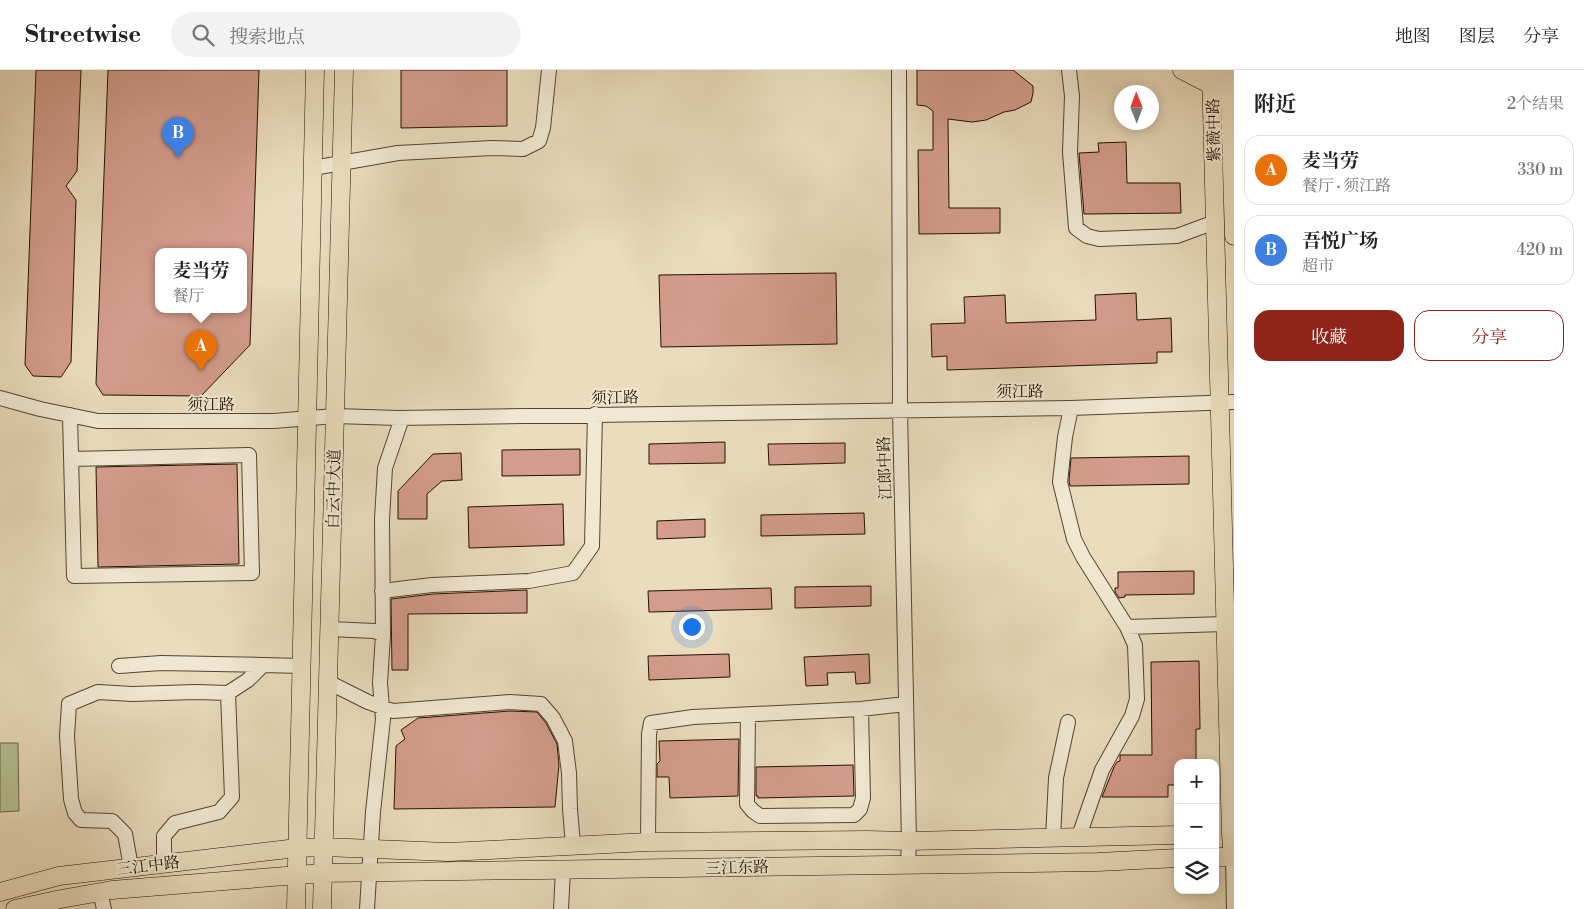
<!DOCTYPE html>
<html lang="zh">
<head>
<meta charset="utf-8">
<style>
  :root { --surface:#fff; --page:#f2f2f2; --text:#222; --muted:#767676; --line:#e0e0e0; --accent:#8f2418 }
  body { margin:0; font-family:"Libre Bodoni","Noto Serif SC",serif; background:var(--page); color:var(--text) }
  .controls { position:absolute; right:15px; bottom:15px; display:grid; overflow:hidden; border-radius:10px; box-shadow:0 2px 12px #0003 }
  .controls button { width:45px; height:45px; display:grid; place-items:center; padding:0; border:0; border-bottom:1px solid var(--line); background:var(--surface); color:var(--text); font:25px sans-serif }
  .compass { position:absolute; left:1114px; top:15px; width:45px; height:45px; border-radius:50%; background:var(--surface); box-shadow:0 2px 12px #0003; rotate:359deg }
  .you { position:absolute; left:691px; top:556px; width:18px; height:18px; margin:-12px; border:4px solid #fff; border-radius:50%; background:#1a73e8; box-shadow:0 0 0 8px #1a73e833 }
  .badge { display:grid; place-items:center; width:32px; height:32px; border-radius:50%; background:var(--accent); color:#fff; font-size:16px; font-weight:700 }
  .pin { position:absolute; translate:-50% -41px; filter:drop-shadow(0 1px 2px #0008) }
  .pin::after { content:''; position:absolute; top:26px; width:18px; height:15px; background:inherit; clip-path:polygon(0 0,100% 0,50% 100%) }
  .popup { position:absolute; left:155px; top:178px; width:92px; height:65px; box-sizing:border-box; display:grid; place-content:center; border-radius:10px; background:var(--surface); filter:drop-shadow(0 1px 4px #0005); font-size:16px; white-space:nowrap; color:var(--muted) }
  .popup b { font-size:19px; color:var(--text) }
  .popup::after { content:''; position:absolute; left:50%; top:100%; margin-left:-10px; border:10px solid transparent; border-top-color:var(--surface) }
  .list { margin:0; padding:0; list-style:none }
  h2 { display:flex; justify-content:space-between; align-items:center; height:65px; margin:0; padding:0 20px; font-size:21px }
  h2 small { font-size:16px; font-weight:400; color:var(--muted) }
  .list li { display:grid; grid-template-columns:32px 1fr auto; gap:15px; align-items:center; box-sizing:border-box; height:70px; margin:0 10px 10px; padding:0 10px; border:1px solid var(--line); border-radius:15px }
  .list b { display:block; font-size:19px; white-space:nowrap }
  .list p { margin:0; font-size:16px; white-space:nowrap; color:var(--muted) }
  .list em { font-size:16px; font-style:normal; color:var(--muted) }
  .actions { display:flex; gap:10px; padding:15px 20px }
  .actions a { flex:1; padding:11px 0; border:1px solid var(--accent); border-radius:15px; text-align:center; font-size:18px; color:var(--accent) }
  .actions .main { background:var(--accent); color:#fff }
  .icon { flex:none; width:28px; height:28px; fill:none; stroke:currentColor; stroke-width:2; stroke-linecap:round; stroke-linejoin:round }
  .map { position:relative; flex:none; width:1234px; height:839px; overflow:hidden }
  header { display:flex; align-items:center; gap:30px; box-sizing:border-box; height:70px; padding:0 25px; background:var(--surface); border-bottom:1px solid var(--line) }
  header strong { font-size:24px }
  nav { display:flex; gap:28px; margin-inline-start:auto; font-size:18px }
  .search { width:350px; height:45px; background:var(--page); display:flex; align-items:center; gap:12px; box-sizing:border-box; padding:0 18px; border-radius:28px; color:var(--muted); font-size:19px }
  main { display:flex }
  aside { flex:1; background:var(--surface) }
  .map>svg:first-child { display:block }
  .green { fill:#b5c092; stroke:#6c6949 }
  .building { fill:#d39c8c; stroke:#231200; fill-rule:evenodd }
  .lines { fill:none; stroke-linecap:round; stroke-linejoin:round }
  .minor-casing { stroke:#55442f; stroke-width:16 }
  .major-casing { stroke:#231200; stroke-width:19 }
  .minor { stroke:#f1e8d4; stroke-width:14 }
  .major { stroke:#eadcbd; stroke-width:18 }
  .labels { text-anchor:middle; stroke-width:4; stroke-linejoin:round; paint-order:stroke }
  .street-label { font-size:16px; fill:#231200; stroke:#f1e8d4 }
</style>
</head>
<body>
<header>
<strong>Streetwise</strong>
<div class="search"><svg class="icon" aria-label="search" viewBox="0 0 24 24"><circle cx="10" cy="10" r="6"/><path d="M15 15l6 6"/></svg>搜索地点</div>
<nav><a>地图</a><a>图层</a><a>分享</a></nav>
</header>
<main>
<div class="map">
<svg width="1234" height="839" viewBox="0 0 1234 839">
  <rect width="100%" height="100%" fill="#eadcbd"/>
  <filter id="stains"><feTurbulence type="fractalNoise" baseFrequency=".004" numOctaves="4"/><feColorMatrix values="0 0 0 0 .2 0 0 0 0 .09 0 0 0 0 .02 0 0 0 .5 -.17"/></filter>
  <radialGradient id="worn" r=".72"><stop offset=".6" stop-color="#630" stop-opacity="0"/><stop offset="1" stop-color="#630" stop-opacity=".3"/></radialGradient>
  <!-- green -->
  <path class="green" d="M0 673H18L19 741 0 742Z"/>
  <!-- building -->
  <path class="building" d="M36 0H81L77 101 66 116 76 130 71 292 61 307 33 306 25 295Z
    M108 0H259L250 275 201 326 103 325 96 314ZM158 182H244V240H158Z
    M401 0H507V56L401 58Z
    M917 0H1013L1033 16V23L1031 32 1015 40 1004 42 986 50 972 52 948 49 949 138H1000V163L919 164 918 80H933V41L926 36 917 35Z
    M1126 72 1127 113H1180L1181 143 1084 144 1079 83 1099 82 1098 73Z
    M836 203 837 274 661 277 659 205Z
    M1136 223 1137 250 1171 248 1172 282H1157V293L947 300V286L932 287 931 254 965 253 964 227 1005 225 1006 253 1096 250 1095 225Z
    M725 372V393L649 394V374Z
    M845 373V393L769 395 768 374Z
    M580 379V405L502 406V380Z
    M461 383 462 410 442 411 427 424V449H398V421L433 384Z
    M1189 386V414L1070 416 1069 411 1071 388Z
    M237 394 239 494 98 497 96 397Z
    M563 434 564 475 469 478 468 437Z
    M864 443 865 464 761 466V445Z
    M705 449V467L657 469V451Z
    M1194 501V524L1125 525V527L1119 528 1115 522V518H1118V502Z
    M871 516V536L795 538V517Z
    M771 518 772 539 649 542 648 521Z
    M527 520V543L408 544V600H392L391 529 433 524Z
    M729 584 730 607 649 610 648 586Z
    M869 584 870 613 856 614 855 602 827 603 828 615 806 616 804 587Z
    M1199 591 1200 659H1196V693H1178V715H1168V727H1102L1114 697 1117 692 1120 691V685H1152L1151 592Z
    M510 641 537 642 546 653 557 674 559 695 555 737 394 739 396 676 405 669 401 660 418 648Z
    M739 669 738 726 670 728 669 707H657V694L660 691 659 671Z
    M853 695 854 726 758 728V726H756V697Z"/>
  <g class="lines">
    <defs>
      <path id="minor" d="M899 0 900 340 909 771 908 794
        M1069 0 1072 26 1070 82 1076 158 1087 166 1099 169 1177 166 1215 152
        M313 98 398 83 492 78 523 79 539 71 543 58 549 0
        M0 328 40 339 98 351H274L335 346 398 348 1071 338 1234 332
        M1071 338 1065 367 1060 412 1074 469 1083 487 1127 557 1135 575 1137 629 1132 646 1102 700 1079 766
        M70 345 74 506 252 503 249 385 71 389
        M382 521 432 515 529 511 573 503 592 476 595 344
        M1127 557 1225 554
        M329 559 375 561 383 565
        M119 596 161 593 263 595
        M328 612 368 632 393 641 510 632 541 634 553 648 565 671 569 703 570 739 573 775
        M748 645 747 734 753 741 760 746 854 745 860 739 863 728 861 639
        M1053 768 1056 708 1068 652
        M648 772 649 664 651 653 693 647 861 639 905 634
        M1233 787 1234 839
        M164 794V766L175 753 219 742 232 727 228 623
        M131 797 125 764 112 751 81 750 75 743 71 729 67 666 69 634 98 622 132 624 196 622 228 623 248 610 263 595 302 596
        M100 822 104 839
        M367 839 373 742 383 649 380 613 383 565 382 449 385 398 402 348
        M561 839 563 800"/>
      <path id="major" d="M1182 0 1219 19
        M1211 0 1231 765 1233 787
        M1229 0 1234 166
        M1215 787H1234
        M0 822 59 806 297 778 324 777 448 782 648 772 867 770 909 771 1178 765
        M15 839 61 829 112 820 323 803 1098 792 1178 788
        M296 839 315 0
        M322 839 344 0"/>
    </defs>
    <!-- minor casing -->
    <use href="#minor" class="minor-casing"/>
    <!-- major casing -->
    <use href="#major" class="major-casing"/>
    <!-- minor -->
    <use href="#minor" class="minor"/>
    <!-- major -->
    <use href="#major" class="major"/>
  </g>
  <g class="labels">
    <!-- street labels -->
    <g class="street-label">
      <text transform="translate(1213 60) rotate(-91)" y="6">紫薇中路</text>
      <text x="1020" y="327">须江路</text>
      <text transform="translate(615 327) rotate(-1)" y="6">须江路</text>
      <text x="211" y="340">须江路</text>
      <text transform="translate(884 398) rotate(-92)" y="6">江郎中路</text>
      <text transform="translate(333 419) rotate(-89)" y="6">白云中大道</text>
      <text transform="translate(148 795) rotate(-7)" y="6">三江中路</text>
      <text transform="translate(737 797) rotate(-2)" y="6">三江东路</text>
    </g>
  </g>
  <rect width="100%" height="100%" filter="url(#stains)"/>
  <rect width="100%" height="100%" fill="url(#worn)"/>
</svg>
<div class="controls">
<button>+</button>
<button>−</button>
<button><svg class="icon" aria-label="layers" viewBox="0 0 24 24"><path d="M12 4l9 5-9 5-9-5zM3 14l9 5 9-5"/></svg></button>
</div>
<svg class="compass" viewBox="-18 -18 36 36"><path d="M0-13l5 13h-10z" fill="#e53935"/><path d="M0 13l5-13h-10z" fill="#767676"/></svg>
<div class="you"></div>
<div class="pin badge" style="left:201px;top:301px;background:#e8710a">A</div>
<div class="popup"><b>麦当劳</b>餐厅</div>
<div class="pin badge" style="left:178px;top:88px;background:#3f7fe0">B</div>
</div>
<aside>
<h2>附近<small>2个结果</small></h2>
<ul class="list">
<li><span class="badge" style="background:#e8710a">A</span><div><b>麦当劳</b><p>餐厅 · 须江路</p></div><em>330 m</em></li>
<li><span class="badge" style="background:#3f7fe0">B</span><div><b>吾悦广场</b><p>超市</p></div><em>420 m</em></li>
</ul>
<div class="actions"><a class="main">收藏</a><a>分享</a></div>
</aside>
</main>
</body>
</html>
